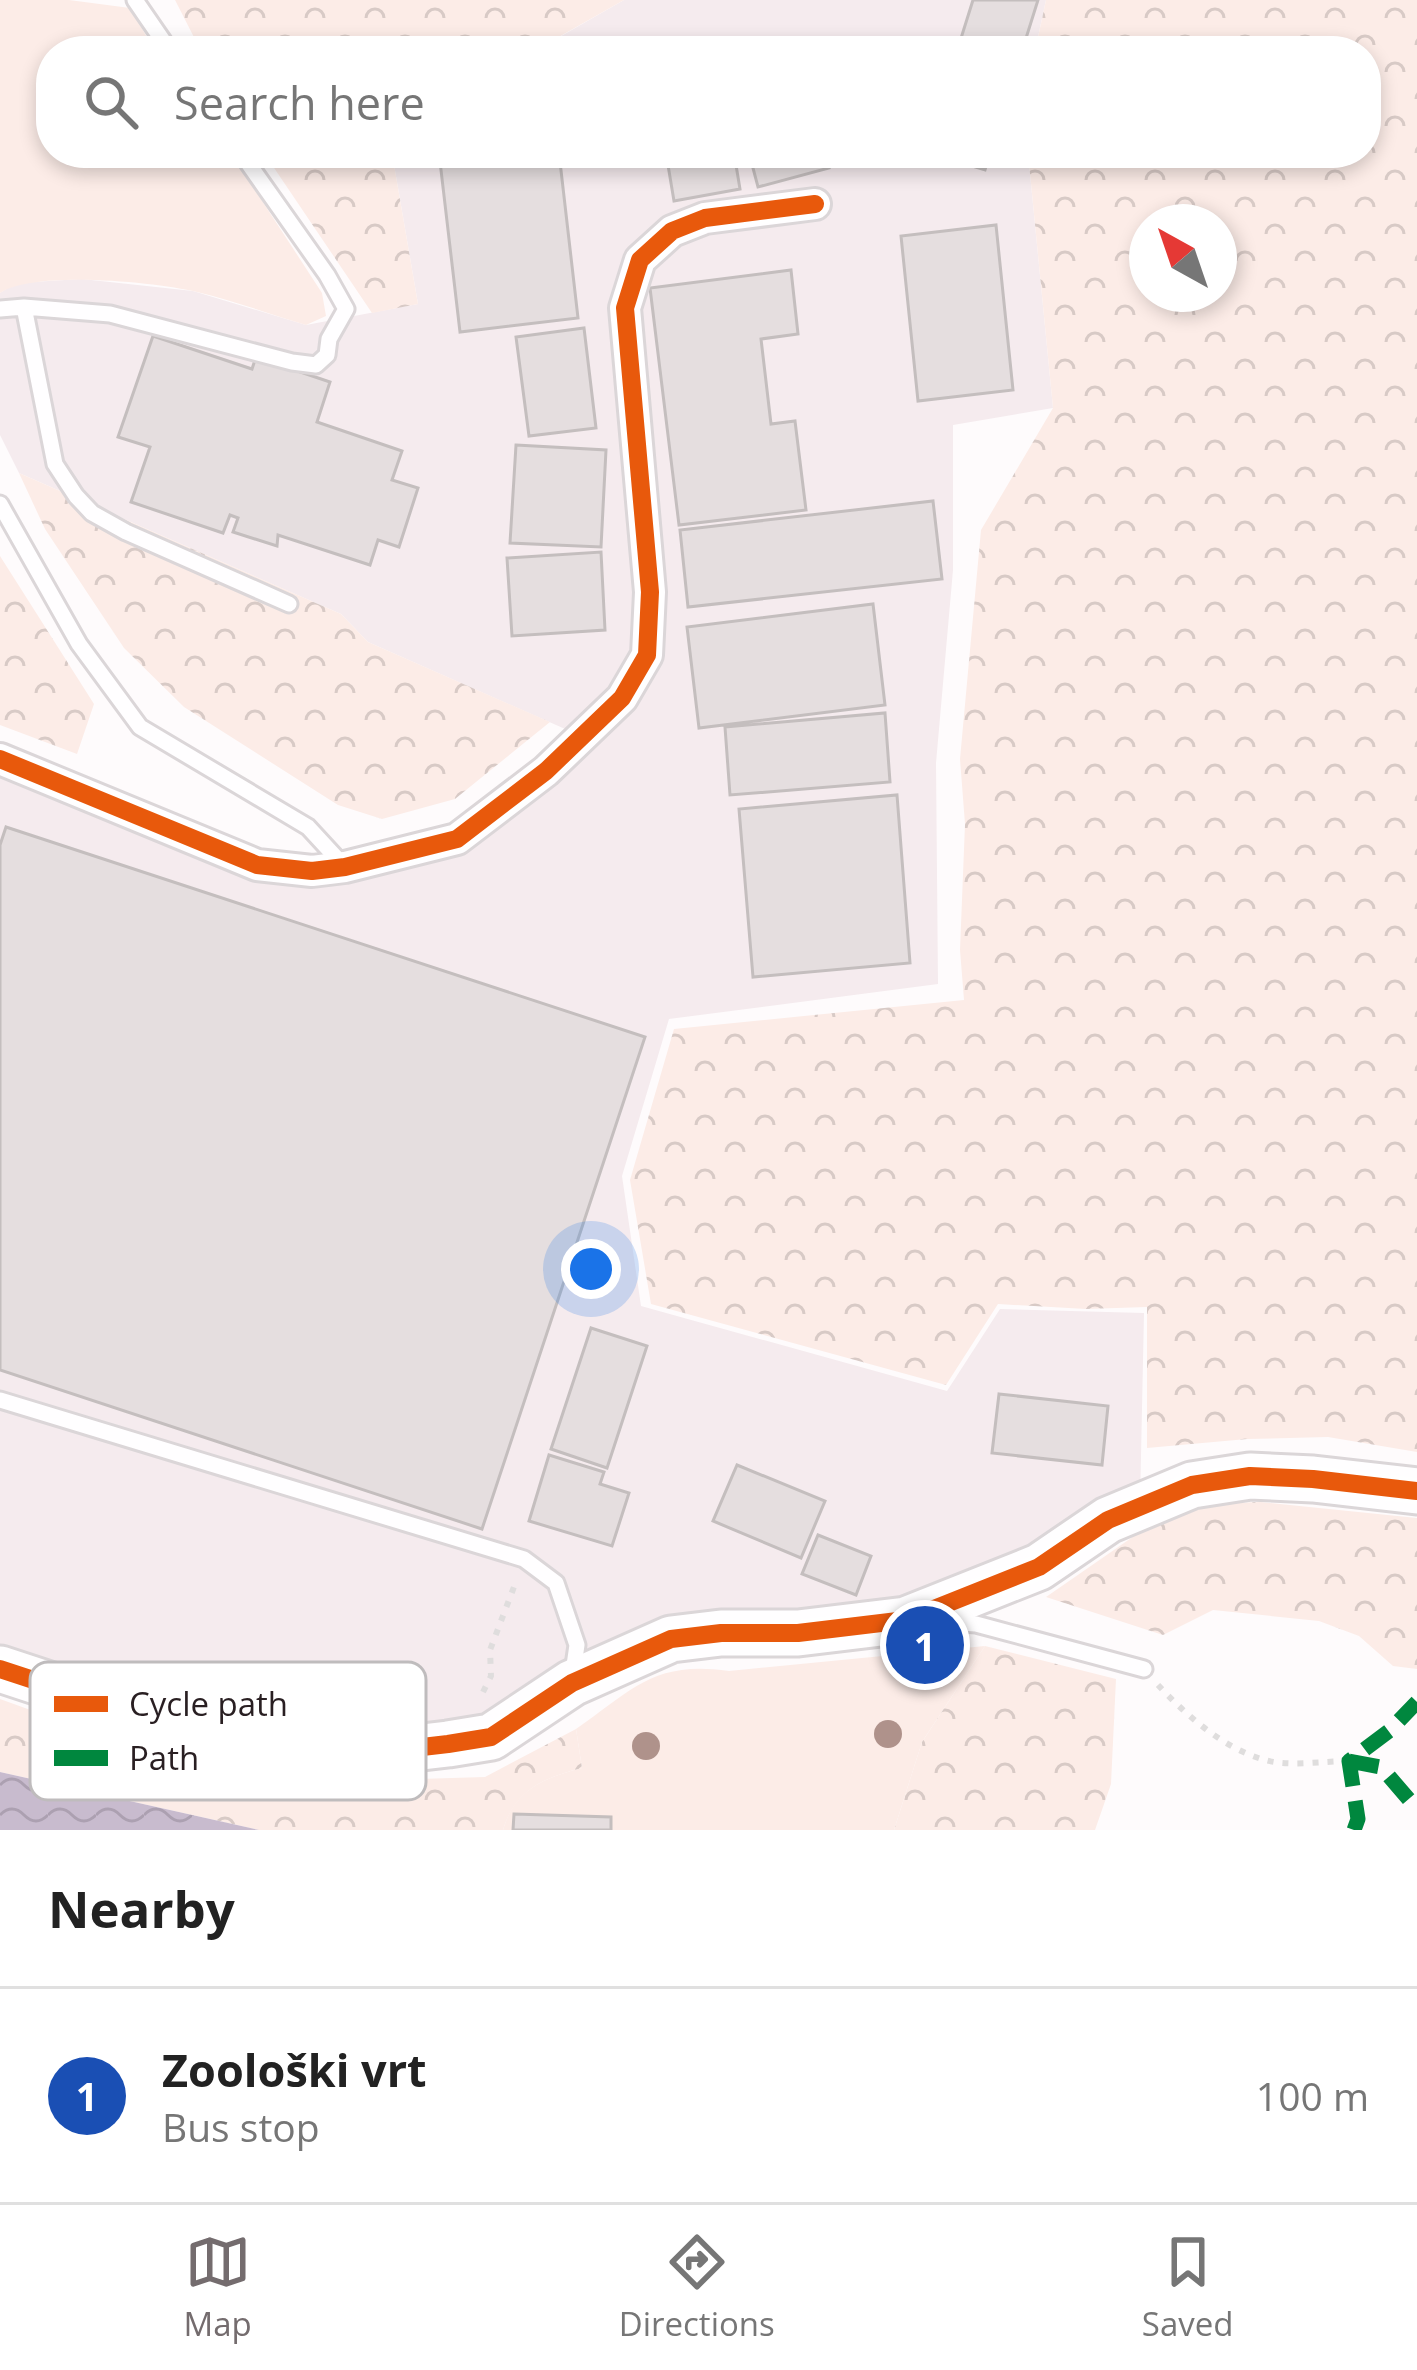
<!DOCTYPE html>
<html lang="en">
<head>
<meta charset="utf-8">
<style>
  :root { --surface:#fff; --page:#f2f2f2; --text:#222; --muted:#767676; --line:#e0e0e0; --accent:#746c6e }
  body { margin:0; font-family:"Open Sans",sans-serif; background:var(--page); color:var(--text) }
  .compass { position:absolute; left:1129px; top:204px; width:108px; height:108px; border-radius:50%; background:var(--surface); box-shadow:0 6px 18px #0003; rotate:320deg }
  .you { position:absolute; left:591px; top:1269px; width:42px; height:42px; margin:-30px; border:9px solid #fff; border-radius:50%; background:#1a73e8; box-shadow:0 0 0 18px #1a73e833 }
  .badge { display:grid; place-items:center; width:78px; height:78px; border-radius:50%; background:var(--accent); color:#fff; font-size:39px; font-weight:700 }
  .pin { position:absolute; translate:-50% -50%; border:6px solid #fff; box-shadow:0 3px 12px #0006 }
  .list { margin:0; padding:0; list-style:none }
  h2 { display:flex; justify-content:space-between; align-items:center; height:156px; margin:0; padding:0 48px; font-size:51px }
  h2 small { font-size:39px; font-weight:400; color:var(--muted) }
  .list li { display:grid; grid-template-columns:78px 1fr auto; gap:36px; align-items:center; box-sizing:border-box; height:216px; padding:0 48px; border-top:3px solid var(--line) }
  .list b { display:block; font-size:45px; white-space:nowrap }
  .list p { margin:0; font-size:39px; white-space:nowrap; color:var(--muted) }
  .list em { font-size:39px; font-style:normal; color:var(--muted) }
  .icon { flex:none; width:66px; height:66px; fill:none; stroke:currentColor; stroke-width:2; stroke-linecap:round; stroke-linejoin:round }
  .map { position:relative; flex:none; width:1417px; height:1830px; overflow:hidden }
  .search { position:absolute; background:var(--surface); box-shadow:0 6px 18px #0003; left:36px; right:36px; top:36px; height:132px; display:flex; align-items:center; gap:30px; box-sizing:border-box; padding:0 42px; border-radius:48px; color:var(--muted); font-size:45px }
  .sheet { height:372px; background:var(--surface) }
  nav { display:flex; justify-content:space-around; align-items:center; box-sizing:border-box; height:168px; border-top:3px solid var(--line); background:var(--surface); font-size:33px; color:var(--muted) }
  nav a { display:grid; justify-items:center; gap:6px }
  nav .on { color:var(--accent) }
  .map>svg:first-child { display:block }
  .built { fill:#f5ebee }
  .grass { fill:#fcece7 }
  .forest { fill:url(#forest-crowns); fill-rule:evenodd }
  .water { fill:url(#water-waves) }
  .building { fill:#e5dedf; stroke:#c4bebe; stroke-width:3 }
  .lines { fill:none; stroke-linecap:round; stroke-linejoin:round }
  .lane-casing { stroke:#dbd6d8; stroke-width:21 }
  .street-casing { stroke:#dbd6d8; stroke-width:36 }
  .secondary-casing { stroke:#dbd6d8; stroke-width:51 }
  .path { stroke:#dfdddd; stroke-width:6; stroke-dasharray:6 9; stroke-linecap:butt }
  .lane { stroke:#fffeff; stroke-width:15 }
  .street { stroke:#fffeff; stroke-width:30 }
  .secondary { stroke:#fffeff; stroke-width:45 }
  .quiet { stroke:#00873e; stroke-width:15; stroke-dasharray:30 15; stroke-linecap:butt }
  .cycleway-casing { stroke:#fff; stroke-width:26 }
  .cycleway { stroke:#e8590c; stroke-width:18 }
  .tree { fill:#af928b }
  .key { fill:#fff; stroke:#bfbcbd; stroke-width:3 }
  .key-label { font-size:33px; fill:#291f22 }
</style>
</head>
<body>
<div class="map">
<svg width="1417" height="1830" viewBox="0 0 1417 1830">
  <defs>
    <pattern id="forest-crowns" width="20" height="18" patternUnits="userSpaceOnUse" patternTransform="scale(3)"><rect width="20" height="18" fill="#fcece7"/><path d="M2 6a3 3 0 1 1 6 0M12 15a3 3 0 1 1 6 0" fill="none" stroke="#d8cac6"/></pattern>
    <pattern id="water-waves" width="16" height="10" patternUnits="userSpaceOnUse" patternTransform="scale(3)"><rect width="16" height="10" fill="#c8bbce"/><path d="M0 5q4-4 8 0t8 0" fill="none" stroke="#aca0b1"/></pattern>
  </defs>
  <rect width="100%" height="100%" fill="#fefbfc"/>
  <!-- built -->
  <path class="built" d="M624 0H1046L1035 51H535Z
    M392 153H1028L1053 408 953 425V570L936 763 938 984 669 1019 622 1176 641 1306 947 1391 1000 1309 1144 1313 1140 1504 971 1601 721 1615 491 1737 405 1749 0 1661V759L257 864 447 842 581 736 368 642 341 614 19 473 0 435V293L15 283 82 279 193 291 306 325 418 304Z"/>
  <!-- grass -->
  <path class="grass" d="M0 0H69L130 8 155 51H51V153H231L322 293 326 316 306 325C270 314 234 301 197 292 154 282 36 270 0 293Z
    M985 1646 922 1742 894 1830H503C514 1790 543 1778 582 1768L576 1729C633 1689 655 1660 729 1671Z"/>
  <!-- forest -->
  <path class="forest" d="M175 0H624L534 51H201Z
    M1046 0H1417V1452L1328 1437 1247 1439 1147 1448V1307L1086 1309 998 1304 946 1385 651 1304 630 1180 674 1029 964 1000 960 950 965 824 960 759 981 530 1053 408 1028 153H1366V51H1035ZM1147 222H1219V294H1147Z
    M264 153H392L418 304 372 313Z
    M19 473 341 614 368 642 550 722 455 799 382 819 338 805 184 707 124 648 45 529Z
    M0 556 94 704 77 754 0 725Z
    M1260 1502 1417 1518V1669L1393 1666 1359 1636 1319 1621 1213 1610 1163 1635 1046 1597 1150 1525 1207 1504Z
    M985 1646 1116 1679 1111 1784 1095 1830H894L922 1742Z
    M0 1699 158 1756 385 1780 485 1777 576 1729 582 1768C543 1778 515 1790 503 1830H259L0 1772Z"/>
  <!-- water -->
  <path class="water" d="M0 1772 259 1830H0Z"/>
  <!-- building -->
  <path class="building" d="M973 0H1038L1022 51H957Z
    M439 153H559L578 318 460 332Z
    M666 153H734L740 189 674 201Z
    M749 153H825L829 168 758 187Z
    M929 153H990L985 170Z
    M996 225 1013 390 918 401 901 236Z
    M791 270 798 334 761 339 771 424 795 421 806 510 679 525 650 288Z
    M584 328 596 428 529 436 516 337Z
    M153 336 252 369 256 357 330 382 317 422 402 451 392 480 418 488 399 547 378 540 370 565 278 535 277 546 233 532 238 518 230 515 223 533 131 502 150 447 118 437Z
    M516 445 606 450 601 547 510 543Z
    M933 501 942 579 688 607 680 530Z
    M601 552 605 630 512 636 507 558Z
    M873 604 885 705 699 728 687 627Z
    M885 713 890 782 730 795 725 727Z
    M897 795 910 963 753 977 739 809Z
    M6 827 645 1037 482 1529 0 1370V845Z
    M591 1328 647 1346 607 1468 551 1449Z
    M999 1394 1108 1406 1102 1465 992 1453Z
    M549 1455 604 1472 600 1484 629 1493 612 1546 529 1521Z
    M737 1465 825 1501 801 1558 713 1521Z
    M818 1535 871 1556 856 1595 802 1574Z
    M514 1814 611 1817V1830H513Z"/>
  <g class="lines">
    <defs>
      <path id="lane" d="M135 0 170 51
        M24 307 110 314 292 362 316 365 327 355 329 339 346 309 327 275 241 153
        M0 309 24 307 55 464 76 496 92 513 126 532 289 604
        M0 504 79 644 140 727 308 827 343 865
        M0 1400 524 1559 556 1583 577 1645 573 1672
        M943 1622 976 1624 1144 1669"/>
      <path id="street" d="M0 759 257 865 312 871 345 867 457 839 546 771 622 698 647 655 650 592 625 308 640 260 672 231 705 218 815 204"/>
      <path id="secondary" d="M0 1669 134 1713 289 1739 405 1749 448 1744 491 1737 572 1683 671 1639 721 1633H798L906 1620 1039 1567 1108 1520 1192 1485 1250 1476 1313 1479 1417 1491"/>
    </defs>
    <!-- lane casing -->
    <use href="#lane" class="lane-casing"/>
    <!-- street casing -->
    <use href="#street" class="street-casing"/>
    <!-- secondary casing -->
    <use href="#secondary" class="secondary-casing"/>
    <!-- path -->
    <path class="path" d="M1158 1685C1186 1715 1224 1749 1265 1760 1289 1767 1324 1761 1349 1761
      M483 1692 491 1676 490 1650 517 1579"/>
    <!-- lane -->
    <use href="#lane" class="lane"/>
    <!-- street -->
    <use href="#street" class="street"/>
    <!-- secondary -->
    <use href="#secondary" class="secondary"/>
    <!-- quiet -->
    <path class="quiet" d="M1349 1761 1381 1767 1417 1809
      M1354 1830 1358 1819 1349 1761 1389 1731 1417 1702"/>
    <defs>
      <path id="cycleway" d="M0 759 257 865 312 871 345 867 457 839 546 771 622 698 647 655 650 592 625 308 640 260 672 231 705 218 815 204
        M0 1669 134 1713 289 1739 405 1749 448 1744 491 1737 572 1683 671 1639 721 1633H798L906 1620 1039 1567 1108 1520 1192 1485 1250 1476 1313 1479 1417 1491"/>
    </defs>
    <!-- cycleway casing -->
    <use href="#cycleway" class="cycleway-casing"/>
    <!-- cycleway -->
    <use href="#cycleway" class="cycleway"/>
  </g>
  <!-- trees -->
  <g class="tree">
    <circle cx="888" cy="1734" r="14"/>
    <circle cx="646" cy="1746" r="14"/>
  </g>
  <!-- legend -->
  <rect x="30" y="1662" width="396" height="138" rx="18" class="key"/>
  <rect x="54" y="1696" width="54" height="16" fill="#e8590c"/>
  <rect x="54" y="1750" width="54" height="16" fill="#00873e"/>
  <g class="key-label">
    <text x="129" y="1716">Cycle path</text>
    <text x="129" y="1770">Path</text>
  </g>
</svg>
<svg class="compass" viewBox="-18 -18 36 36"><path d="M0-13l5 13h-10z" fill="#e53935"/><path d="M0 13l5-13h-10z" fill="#767676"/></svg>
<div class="you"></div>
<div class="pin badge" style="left:925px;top:1645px;background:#1a4fb4">1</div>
<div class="search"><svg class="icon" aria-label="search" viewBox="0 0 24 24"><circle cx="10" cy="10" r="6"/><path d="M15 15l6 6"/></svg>Search here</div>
</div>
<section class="sheet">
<h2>Nearby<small></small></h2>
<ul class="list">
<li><span class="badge" style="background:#1a4fb4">1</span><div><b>Zoološki vrt</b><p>Bus stop</p></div><em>100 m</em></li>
</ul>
</section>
<nav>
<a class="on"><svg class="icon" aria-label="map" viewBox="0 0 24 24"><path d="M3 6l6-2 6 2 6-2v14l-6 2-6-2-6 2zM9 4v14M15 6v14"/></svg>Map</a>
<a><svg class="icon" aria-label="directions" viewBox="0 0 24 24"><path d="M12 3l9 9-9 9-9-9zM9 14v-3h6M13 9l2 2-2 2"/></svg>Directions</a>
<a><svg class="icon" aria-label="saved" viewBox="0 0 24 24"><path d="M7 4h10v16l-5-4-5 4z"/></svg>Saved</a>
</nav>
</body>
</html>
